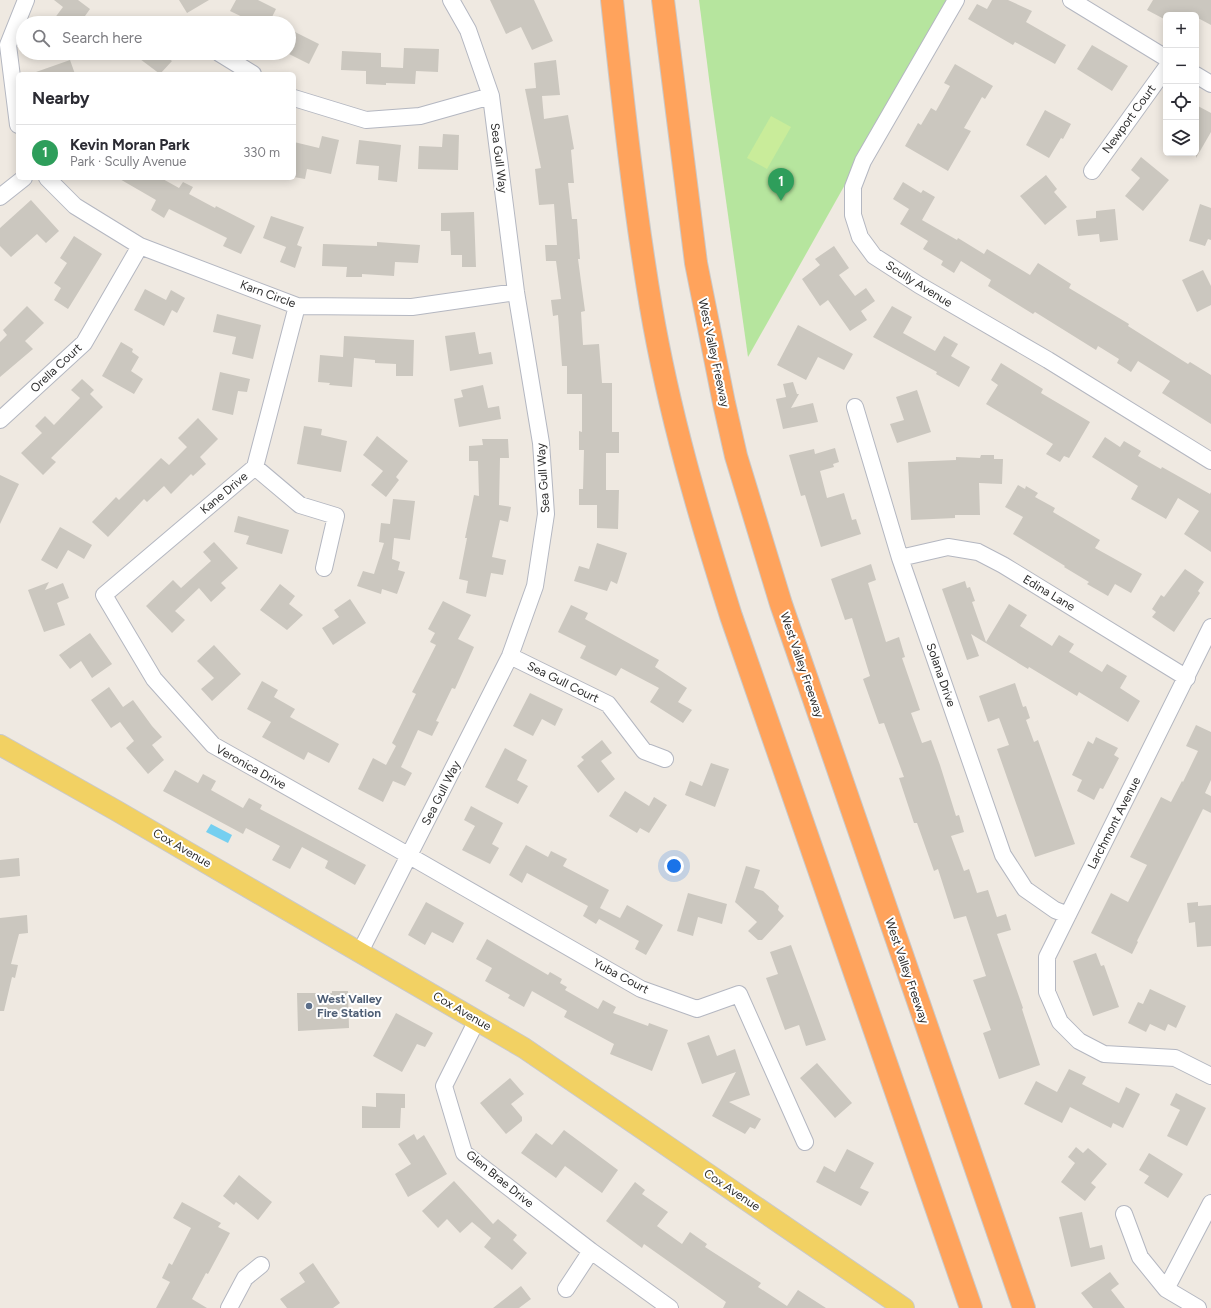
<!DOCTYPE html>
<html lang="en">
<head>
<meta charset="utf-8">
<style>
  :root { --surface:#fff; --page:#f7f7f7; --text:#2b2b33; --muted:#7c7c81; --line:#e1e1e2; --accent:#111827 }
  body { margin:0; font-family:Figtree,sans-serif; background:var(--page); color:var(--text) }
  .controls { position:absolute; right:12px; top:12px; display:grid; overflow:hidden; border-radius:6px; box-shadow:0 2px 10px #0003 }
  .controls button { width:36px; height:36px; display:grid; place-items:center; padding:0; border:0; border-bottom:1px solid var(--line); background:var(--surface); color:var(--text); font:20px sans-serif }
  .you { position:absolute; left:674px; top:866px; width:14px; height:14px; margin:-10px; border:3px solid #fff; border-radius:50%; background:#1a73e8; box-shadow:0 0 0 6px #1a73e833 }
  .badge { display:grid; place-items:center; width:26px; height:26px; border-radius:50%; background:var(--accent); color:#fff; font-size:13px; font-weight:700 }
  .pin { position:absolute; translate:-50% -33px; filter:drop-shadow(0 1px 2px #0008) }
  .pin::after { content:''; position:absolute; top:21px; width:14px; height:12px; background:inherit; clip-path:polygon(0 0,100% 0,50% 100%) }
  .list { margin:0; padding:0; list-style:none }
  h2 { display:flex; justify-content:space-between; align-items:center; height:52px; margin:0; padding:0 16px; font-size:17px }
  h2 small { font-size:13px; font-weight:400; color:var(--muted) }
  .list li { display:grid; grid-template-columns:26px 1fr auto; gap:12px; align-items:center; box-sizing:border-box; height:56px; padding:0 16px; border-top:1px solid var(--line) }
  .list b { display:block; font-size:15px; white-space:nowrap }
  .list p { margin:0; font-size:13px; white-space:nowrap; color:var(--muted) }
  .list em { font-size:13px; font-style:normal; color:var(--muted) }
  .icon { flex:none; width:22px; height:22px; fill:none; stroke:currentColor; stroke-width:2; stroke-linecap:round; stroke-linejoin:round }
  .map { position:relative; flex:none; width:1211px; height:1308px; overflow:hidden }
  .search { position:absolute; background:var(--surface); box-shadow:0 2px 10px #0003; left:16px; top:16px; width:280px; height:44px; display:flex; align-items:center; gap:10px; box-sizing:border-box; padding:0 14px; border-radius:22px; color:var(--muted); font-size:15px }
  .panel { position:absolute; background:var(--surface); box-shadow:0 2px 10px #0003; left:16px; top:72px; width:280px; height:108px; border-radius:6px }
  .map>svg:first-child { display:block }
  .green { fill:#b6e59e }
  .pitch { fill:#c9ec9a }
  .water { fill:#75cff0 }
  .building { fill:#cbc7bf }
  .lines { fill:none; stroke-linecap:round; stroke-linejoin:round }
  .minor-casing { stroke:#b4b7c1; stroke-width:18 }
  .major-casing { stroke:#c9c9c9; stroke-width:22 }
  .highway-casing { stroke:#c9c9c9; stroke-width:24 }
  .minor { stroke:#fff; stroke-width:16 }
  .major { stroke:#f2d163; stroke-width:20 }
  .highway { stroke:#ffa35c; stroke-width:22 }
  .service-dot { fill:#5c6f8a; stroke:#fff; stroke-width:1.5 }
  .labels { text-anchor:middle; stroke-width:4; stroke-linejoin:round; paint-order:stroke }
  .street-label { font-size:12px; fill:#2e2e2e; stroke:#fff }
  .service-label { font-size:12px; font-weight:bold; fill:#4e5e75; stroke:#fff; text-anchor:start }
</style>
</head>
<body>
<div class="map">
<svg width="1211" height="1308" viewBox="0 0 1211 1308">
  <rect width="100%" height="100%" fill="#efe9e1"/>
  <!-- green -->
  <path class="green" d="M699 0H949L748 357 711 94Z"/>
  <!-- pitch -->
  <path class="pitch" d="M771 116 791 127 767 169 747 158Z"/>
  <!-- water -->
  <path class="water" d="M211 824 232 835 228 843 206 832Z"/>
  <!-- building -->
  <path class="building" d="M54 0H78L90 9 80 23H51L63 7Z
    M179 0H209L187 13Z
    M236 0H258L276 9 269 23H255L230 11Z
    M490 0H534L553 41 532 50 521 27 506 34Z
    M992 0H1008L1032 11 1026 22 1066 45 1055 64 1015 42 1013 45 968 19 977 4 987 9Z
    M1153 0H1211V25L1196 17V15H1166L1164 19 1147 10Z
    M289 29 319 44 309 64 289 54Z
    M1092 45 1128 66 1112 91 1077 69Z
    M404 48 439 49 438 72 416 71 415 84 386 83V85L366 84V71L341 70 342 51 381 53V67L403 68Z
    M132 53H161L172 61 160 74Z
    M70 60 75 74H37L36 72Z
    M556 60 560 95 542 96 544 119 568 115 574 149 571 150 574 183H568L572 219H577L580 259H578L585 311 581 312 583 345 599 344 602 383H612V432H619V453H606V490H619L618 529 597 528V505H579V489H583L584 450H579V431L582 432V394H567V366H562L558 315 553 316 551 300 561 299 556 261H546L545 245H557L554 204 539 205 535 169 541 168 525 89 536 88 534 63Z
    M955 64 993 86 985 99 982 97 964 128 971 131 948 171 905 146 918 123 921 125 931 108 936 111 950 86 944 83Z
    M1196 105 1211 113V132L1196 158Z
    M1045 110 1071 124 1063 139 1061 138 1049 158 1026 145Z
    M443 134 459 135 458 170 418 169 419 146 442 147Z
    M322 136 339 140 331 174 307 169 305 179 294 177V142L319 148Z
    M359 140 401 145 397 182 378 180 379 166 356 164Z
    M1141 157 1169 180 1143 211 1125 196 1140 178 1131 170Z
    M1046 175 1057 189 1054 192 1067 207 1045 225 1020 196Z
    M118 178H161L179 188 183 182 193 187 189 194 215 208 216 206 255 226 241 254 223 246 227 238 169 209 164 218 151 210 156 200Z
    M903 182 921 193 923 190 935 197 922 220 957 240 958 238 984 254 987 249 1030 275 1038 263 1071 284 1069 288 1129 324 1128 326 1188 364 1190 362 1211 375V424L1162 393 1170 381 1138 361 1131 372 1117 363 1119 359 1098 346 1096 350 1035 312 1033 314 988 286 991 280 961 261 954 273 941 265 943 261 923 249 928 241 900 224 909 209 893 199Z
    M31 200 59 231 46 243 37 234 11 257 0 246V228Z
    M1200 204 1211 208V240L1208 239 1205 246 1189 241Z
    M1115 209 1118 240 1100 242 1099 234 1078 236 1076 220 1096 218V211Z
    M474 212 476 267H462V255H451L450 231H441V213Z
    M271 216 304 227 297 245 302 247 295 268 280 262 286 247 263 238Z
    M74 236 102 254 68 309 54 300 61 288 54 283 67 263 60 258Z
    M377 242 420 245 418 263 395 262 394 276 362 274V277H346L347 267 322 266 323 244 377 246Z
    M834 246 849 268 839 275 855 296 866 288 875 301 861 311 867 320 850 331 828 300 820 306 802 279 820 265 815 259Z
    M1203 270 1211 286V305L1197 312 1182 280Z
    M145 289 166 300 171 290 185 298 177 313 172 310 164 326 134 310Z
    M27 306 44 323 25 341 33 349 0 377V342L7 335 3 330Z
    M892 306 912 317 903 333 935 351 944 336 958 344 951 356 970 367 959 387 936 374 937 372 873 337Z
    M217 314 261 325 253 359 232 354 236 337 213 332Z
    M798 325 853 354 844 370 818 357 806 380 777 365Z
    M475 332 479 354 491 352 493 364 450 371 445 336Z
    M344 336 414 340 413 376H396V364L375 363V360L354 358 352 387 329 385 330 383 318 382 320 355 343 357Z
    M121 342 133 349 132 352 139 357 131 371 143 379 134 394 102 376Z
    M1001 363 1043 389 1041 393 1090 422 1069 458 1064 456 1060 462 1046 454 1053 444 986 404 998 385 991 380Z
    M220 372 250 379 247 392 238 391 233 415 212 410Z
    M82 379 94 390 90 394 103 407 51 458 56 462 43 475 21 453 42 433 35 426 45 416 54 425 80 398 71 390Z
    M793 382 797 394H799L791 408 813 403 818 422 783 429 776 399 786 397 783 384Z
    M483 385 488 408 499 406 501 419 459 427 454 399 463 397 461 390Z
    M917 390 931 432 897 443 890 424 904 420 896 397Z
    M198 418 218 439 200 457 206 464 193 476 191 474 171 494 164 486 147 502 144 499 108 537 92 522 116 497 119 500 161 458 169 465 187 447 178 438Z
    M304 426 322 429 321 435 347 441 341 472 297 464Z
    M377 436 408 461 396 477 399 480 386 497 371 485 383 471 363 455Z
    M1105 437 1120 447 1124 441 1141 451 1138 456 1161 469 1162 467 1210 494 1211 492V552L1184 534 1199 511 1178 498 1166 519 1131 499 1138 486 1092 457Z
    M482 439H508L509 458H500L499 505 511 507 508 522 500 520 492 557 506 560 503 575 491 573 486 597 466 593 468 581 459 579 467 538H465L474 495 479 496 478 461H469V446L483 445Z
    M835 448 839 462 833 464 834 467 820 471 827 498 844 493 852 520 856 519 861 534 821 547 805 495 801 496 789 455 814 449 815 454Z
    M981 455H994V459H1003L1002 484 979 483 980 515H955V518L911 520 908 462 956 460V457L980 458Z
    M0 475 19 484 0 524Z
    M1018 485 1025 489 1026 486 1038 493 1035 497 1055 508 1053 512 1100 540 1095 548 1142 574 1131 593 1115 584 1108 596 1087 584 1089 582 1064 567 1065 566 1013 534 1023 517 1005 507Z
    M393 499 415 501 410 540 394 538 392 559 400 562 398 570 405 572 397 594 382 589 381 594 357 586 363 571 374 574 384 543 379 542 381 523 390 524Z
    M238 516 289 530 282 554 246 544 249 536 234 532Z
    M60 527 92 545 84 559 68 550 57 569 41 560Z
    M214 542 238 568 221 583 226 588 211 602 199 588 175 611 185 620 172 633 146 606 173 580 181 588 211 561 203 552Z
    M597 543 627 553 617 584 611 581 607 591 574 581 579 566 589 569Z
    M871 564 876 580 868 583 886 642 899 637 905 657 902 658 920 710 911 713 922 743 931 740 940 765 956 816 959 815 964 832 951 836 964 871 969 869 977 893 988 890 997 917 1006 914 1011 930 997 934 1023 1008 1022 1009 1040 1065 999 1079 983 1033 991 1030 973 980 986 976 966 916 954 919 938 869 934 871 917 823H914L899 778 904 777 884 723 879 724 863 679 870 676 852 618 845 620 831 579Z
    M1185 569 1204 582 1198 591 1200 593 1174 632 1152 617 1156 612 1152 609 1161 595 1164 597Z
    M965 581 967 588 970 587 975 601 972 602 986 642 1009 604 1027 615 1020 626 1052 646 1059 635 1074 644 1069 652 1102 672 1107 664 1127 676 1120 688 1140 701 1128 722 1079 692 1077 696 1029 667 1028 669 971 634 979 656 967 660 942 589Z
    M49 582 45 590 63 583 69 598 57 603 65 625 44 632 28 590Z
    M280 584 295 596 289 604 303 615 287 630 260 610Z
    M350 599 366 623 333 645 322 628 339 617 334 610Z
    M443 601 471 615 458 639 474 647 455 689 452 688 436 721 439 722 432 736 418 730 401 767 412 773 405 786 393 781 383 802 358 789 373 758 386 765 396 746 392 743 416 694 412 692 436 645 430 642 435 633 428 629Z
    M571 605 588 613 585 619 659 660 655 667 687 688 678 702 692 710 683 723 650 702 659 688 621 668 616 676 580 658 586 646 558 632Z
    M90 633 112 664 92 678 81 661 70 669 59 655Z
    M214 645 241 674 212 701 201 689 214 678 197 661Z
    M262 681 278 690 274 697 295 709 290 717 339 744 329 763 308 752 304 760 262 737 271 722 247 709Z
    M1015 683 1023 707 1026 706 1030 718 1026 720 1034 742 1038 740 1075 844 1035 857 997 749 1009 745 999 718 988 722 979 696Z
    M109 687 123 707 133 700 152 726 162 737 152 745 164 760 148 774 126 748 134 741 120 722 111 728 91 700Z
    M530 693 563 709 555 726 542 719 533 736 513 726Z
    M1196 725 1211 732V780L1205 793 1211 796V813L1203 809 1137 941 1138 942 1132 954 1091 933 1111 893 1128 902 1147 865 1130 857 1161 797 1171 802 1182 781 1183 782 1198 751 1186 746Z
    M1096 737 1118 748 1114 755 1119 758 1103 789 1100 788 1094 800 1077 791 1082 780 1072 775 1088 741 1093 744Z
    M602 740 612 753 601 761 615 779 598 793 577 766 584 760 581 757Z
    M505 748 527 760 517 780 528 786 518 804 485 787Z
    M711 763 729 769 715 807 685 795 690 781 702 786Z
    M175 770 198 783 203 774 216 781 211 790 243 808 249 798 262 805 260 809 366 865 355 885 325 868 328 861 302 847 290 869 272 860 280 846 246 828 243 834 163 791Z
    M625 791 649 806 654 797 667 805 649 833 640 828 637 833 609 816Z
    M471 806 503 823 492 844 499 848 490 864 462 850 475 826 464 820Z
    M526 845 548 857 551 851 567 859 563 866 609 890 600 908 620 918 627 905 663 925 646 955 635 949 639 941 599 919 596 924 583 916 588 906 527 873 522 883 509 875Z
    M19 858 20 876 0 878V860Z
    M746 866 760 870 754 888 763 891 779 906 778 910 784 916 762 940H758L748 931 757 922 735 902Z
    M688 893 727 904 722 924 698 917 693 936 677 931Z
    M426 902 464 923 453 943 432 932 425 945 408 935Z
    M1198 902V906L1211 905V946L1197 947 1195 922 1189 923 1187 903Z
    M27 915 28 933 19 934 11 964 18 965 15 978 12 977 4 1011H0V918Z
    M487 939 548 975 550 972 562 979 560 983 567 987 565 990 598 1009 603 1000 616 1007 613 1013 648 1026 649 1023 668 1030 652 1071 610 1054 614 1044 564 1017 567 1011 532 991 524 1007 508 998 510 995 485 981 492 968 476 959Z
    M791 945 826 1040 806 1046 799 1025 785 1030 766 978 778 974 770 952Z
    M1096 953 1101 966 1104 965 1119 1007 1093 1016 1073 961Z
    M1150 989 1186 1006 1176 1028 1168 1024 1165 1031 1150 1024 1146 1032 1128 1023 1138 1002 1143 1004Z
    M332 991H348L349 1028 298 1031 297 993H332Z
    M396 1013 433 1033 425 1047 417 1044 402 1072 373 1056Z
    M709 1035 717 1056 735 1049 750 1095 729 1102 761 1119 755 1129 750 1127 745 1134 712 1116 736 1072 702 1084 687 1043Z
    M817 1063 852 1103 835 1118 800 1078Z
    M1069 1069 1086 1077 1082 1084 1119 1103 1126 1087 1140 1094 1123 1128 1113 1123 1111 1128 1070 1107 1062 1123 1024 1104 1036 1081 1057 1092Z
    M510 1078 524 1094 511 1104 522 1117V1121L506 1134 480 1103Z
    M376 1093 405 1094V1108H401L400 1128H362V1106L376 1107Z
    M1176 1093 1206 1108 1187 1146 1167 1136 1180 1110 1170 1105Z
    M564 1130 618 1170 602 1193 565 1166 556 1178 521 1153 536 1133 552 1145Z
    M414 1134 417 1140 424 1135 447 1174 408 1197 395 1174 411 1164 398 1144Z
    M1076 1147 1083 1153 1088 1148 1107 1164 1091 1183 1096 1187 1085 1201 1061 1182 1075 1163 1068 1157Z
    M847 1149 874 1163 860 1188 869 1192 861 1206 816 1182 824 1166 835 1172Z
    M1149 1153 1183 1174 1168 1198 1144 1183 1149 1176 1139 1170Z
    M239 1175 272 1202 258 1220 236 1202 234 1205 223 1196Z
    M454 1181 493 1224 498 1219 517 1235 513 1240 527 1253 512 1270 484 1247 491 1238 472 1222 460 1233 447 1219 438 1228 422 1211Z
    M635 1182 645 1190 642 1194 668 1212 657 1226 682 1244 690 1232 707 1244 705 1247 761 1283 758 1287 787 1306 798 1290 826 1308H723L726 1302 644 1244 642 1248 606 1221Z
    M182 1202 221 1223 218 1227 230 1233 208 1274 206 1273 192 1299 207 1308H156L170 1282 162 1278 169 1263 172 1265 191 1228 173 1218Z
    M1082 1212 1090 1248 1102 1245 1105 1259 1071 1267 1059 1217Z
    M313 1263 340 1303 333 1308H287L280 1299 305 1282 299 1273Z
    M1110 1272 1119 1284 1111 1290 1125 1308H1093L1081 1293Z
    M521 1286 531 1299 519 1308H493Z"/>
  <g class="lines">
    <defs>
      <path id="minor" d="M956 0 863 161 853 187V215L860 237 874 256 919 285 1048 360 1211 461
        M1071 0 1166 58
        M219 53 253 74
        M1196 75 1211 84
        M294 98 366 120 420 116 491 96
        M18 125 8 45 26 0
        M1092 171 1166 68
        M47 178 75 206 140 246 297 306 412 307 516 292
        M0 197 24 178
        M297 306 255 467 104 595 154 679 213 745 394 847 641 989 697 1009 739 994 805 1142
        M855 407 900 558 1003 855 1025 889 1055 910 1068 915
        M0 420 84 343 140 246
        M255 467 300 505 336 516 324 568
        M900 558 948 547 978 552 1003 565 1187 678
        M1211 627 1047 957V992L1060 1022 1079 1041 1104 1054 1175 1058 1211 1076
        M510 656 608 704 644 751 665 759
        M360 952 510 656 535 586 546 514 541 443 516 292 491 96 468 30 451 0
        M477 1020 444 1086 464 1153 591 1251 670 1308
        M1124 1214 1140 1257 1166 1289 1198 1308
        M566 1289 591 1251
        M1166 1289 1211 1203
        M229 1308 245 1278 261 1265"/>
      <path id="major" d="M0 745 117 811 524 1048 904 1308"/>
      <path id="highway" d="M612 0C623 103 634 206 651 307 669 413 699 515 731 616L971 1308
        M663 0 696 263 724 403 736 456 781 604 1024 1308"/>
    </defs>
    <!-- minor casing -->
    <use href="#minor" class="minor-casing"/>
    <!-- major casing -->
    <use href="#major" class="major-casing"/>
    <!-- highway casing -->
    <use href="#highway" class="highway-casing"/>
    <!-- minor -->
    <use href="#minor" class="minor"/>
    <!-- major -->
    <use href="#major" class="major"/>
    <!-- highway -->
    <use href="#highway" class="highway"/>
  </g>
  <!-- markers -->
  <circle class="service-dot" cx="309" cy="1006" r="4"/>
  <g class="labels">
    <!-- street labels -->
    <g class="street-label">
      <text transform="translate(1129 119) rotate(-54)" y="4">Newport Court</text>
      <text transform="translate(499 158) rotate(83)" y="4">Sea Gull Way</text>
      <text transform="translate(919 284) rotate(32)" y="4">Scully Avenue</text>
      <text transform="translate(268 294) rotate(20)" y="4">Karn Circle</text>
      <text transform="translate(714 353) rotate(78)" y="4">West Valley Freeway</text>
      <text transform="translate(56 368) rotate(-43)" y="4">Orella Court</text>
      <text transform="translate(543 478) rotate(-94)" y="4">Sea Gull Way</text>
      <text transform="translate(224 493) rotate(-40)" y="4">Kane Drive</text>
      <text transform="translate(1049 593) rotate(31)" y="4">Edina Lane</text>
      <text transform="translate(802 665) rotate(71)" y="4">West Valley Freeway</text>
      <text transform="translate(941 675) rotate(71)" y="4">Solana Drive</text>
      <text transform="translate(563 682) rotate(26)" y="4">Sea Gull Court</text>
      <text transform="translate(251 767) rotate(29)" y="4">Veronica Drive</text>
      <text transform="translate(441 793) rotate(-63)" y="4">Sea Gull Way</text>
      <text transform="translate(1114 823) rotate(-63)" y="4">Larchmont Avenue</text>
      <text transform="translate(182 848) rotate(30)" y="4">Cox Avenue</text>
      <text transform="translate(907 971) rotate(71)" y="4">West Valley Freeway</text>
      <text transform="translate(621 976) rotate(28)" y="4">Yuba Court</text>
      <text transform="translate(462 1011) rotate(30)" y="4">Cox Avenue</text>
      <text transform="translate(500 1179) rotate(39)" y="4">Glen Brae Drive</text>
      <text transform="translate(732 1190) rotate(34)" y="4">Cox Avenue</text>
    </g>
    <!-- service labels -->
    <g class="service-label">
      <text x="317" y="1003">West Valley<tspan x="317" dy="14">Fire Station</tspan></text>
    </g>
  </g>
</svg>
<div class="controls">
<button>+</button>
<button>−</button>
<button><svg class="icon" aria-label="locate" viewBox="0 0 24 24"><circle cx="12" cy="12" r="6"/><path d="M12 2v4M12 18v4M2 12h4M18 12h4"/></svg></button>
<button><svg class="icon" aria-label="layers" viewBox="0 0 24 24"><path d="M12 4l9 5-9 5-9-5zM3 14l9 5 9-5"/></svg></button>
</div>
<div class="you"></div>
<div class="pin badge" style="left:781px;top:201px;background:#2e9e5b">1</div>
<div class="search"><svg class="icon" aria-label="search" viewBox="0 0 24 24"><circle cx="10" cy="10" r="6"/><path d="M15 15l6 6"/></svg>Search here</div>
<section class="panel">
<h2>Nearby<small></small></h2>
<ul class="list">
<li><span class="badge" style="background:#2e9e5b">1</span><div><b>Kevin Moran Park</b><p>Park · Scully Avenue</p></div><em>330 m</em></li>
</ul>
</section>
</div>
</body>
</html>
